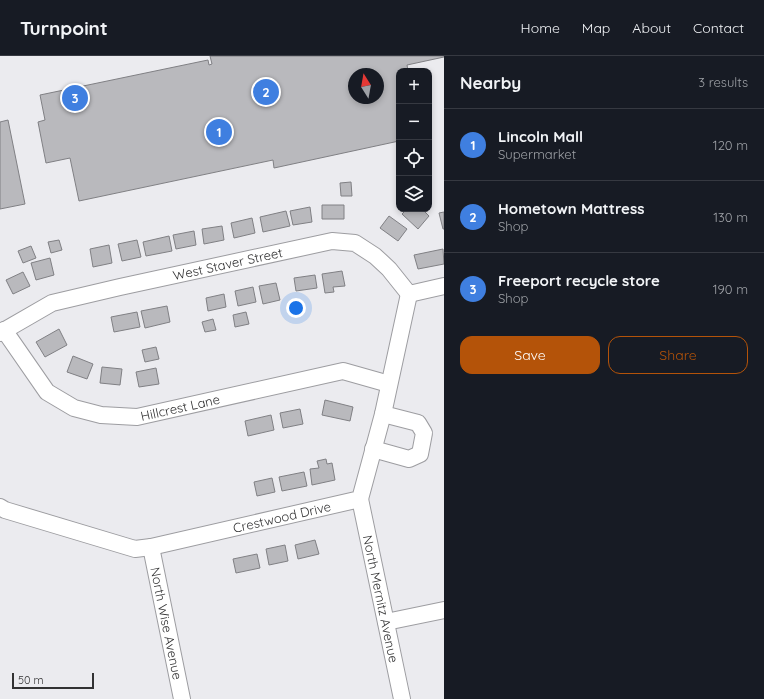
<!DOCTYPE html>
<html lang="en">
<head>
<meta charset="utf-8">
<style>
  :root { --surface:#171b24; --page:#20242c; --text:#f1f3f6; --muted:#9ea1a6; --line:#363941; --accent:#b45309 }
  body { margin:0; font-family:Quicksand,sans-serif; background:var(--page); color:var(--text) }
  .controls { position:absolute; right:12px; top:12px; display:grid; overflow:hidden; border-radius:8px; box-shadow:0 2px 6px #0003 }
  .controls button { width:36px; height:36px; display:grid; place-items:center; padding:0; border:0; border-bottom:1px solid var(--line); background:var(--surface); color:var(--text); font:20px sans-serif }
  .compass { position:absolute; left:348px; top:12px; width:36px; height:36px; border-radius:50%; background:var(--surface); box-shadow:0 2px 6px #0003; rotate:349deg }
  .scale { position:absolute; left:12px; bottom:10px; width:82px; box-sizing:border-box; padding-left:4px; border:2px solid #323233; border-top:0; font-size:11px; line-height:14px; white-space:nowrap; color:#323233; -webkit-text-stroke:3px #ebebef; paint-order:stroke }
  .you { position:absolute; left:296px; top:252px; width:14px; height:14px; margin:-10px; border:3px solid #fff; border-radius:50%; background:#1a73e8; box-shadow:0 0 0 6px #1a73e833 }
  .badge { display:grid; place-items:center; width:26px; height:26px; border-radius:50%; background:var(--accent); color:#fff; font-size:13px; font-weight:700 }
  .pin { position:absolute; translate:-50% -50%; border:2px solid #fff; box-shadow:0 1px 4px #0006 }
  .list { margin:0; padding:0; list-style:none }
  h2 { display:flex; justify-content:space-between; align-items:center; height:52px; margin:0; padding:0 16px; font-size:17px }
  h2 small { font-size:13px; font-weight:400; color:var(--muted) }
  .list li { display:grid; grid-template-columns:26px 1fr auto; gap:12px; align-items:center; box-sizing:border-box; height:72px; padding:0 16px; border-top:1px solid var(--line) }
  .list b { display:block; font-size:15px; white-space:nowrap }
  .list p { margin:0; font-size:13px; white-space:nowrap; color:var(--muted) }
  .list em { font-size:13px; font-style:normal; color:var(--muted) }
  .actions { display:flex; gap:8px; padding:12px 16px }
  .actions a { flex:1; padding:9px 0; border:1px solid var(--accent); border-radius:12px; text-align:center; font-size:14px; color:var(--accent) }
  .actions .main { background:var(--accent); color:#fff }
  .icon { flex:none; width:22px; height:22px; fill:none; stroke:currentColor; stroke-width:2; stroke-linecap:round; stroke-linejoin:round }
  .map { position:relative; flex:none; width:444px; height:643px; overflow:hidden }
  header { display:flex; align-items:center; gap:24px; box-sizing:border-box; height:56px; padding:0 20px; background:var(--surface); border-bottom:1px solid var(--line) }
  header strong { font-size:19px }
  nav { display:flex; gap:22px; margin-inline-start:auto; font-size:14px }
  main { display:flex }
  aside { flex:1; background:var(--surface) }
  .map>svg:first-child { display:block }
  .building { fill:#b9b9bd; stroke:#808084; fill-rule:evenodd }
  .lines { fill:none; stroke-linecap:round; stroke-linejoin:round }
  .minor-casing { stroke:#9d9da1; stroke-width:18 }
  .minor { stroke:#fff; stroke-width:16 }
  .labels { text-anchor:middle; stroke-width:3.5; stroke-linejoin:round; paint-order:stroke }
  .street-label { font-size:13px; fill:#323233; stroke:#ebebef }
</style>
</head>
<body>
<header>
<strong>Turnpoint</strong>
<nav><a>Home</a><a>Map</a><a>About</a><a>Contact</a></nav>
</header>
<main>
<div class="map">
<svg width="444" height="643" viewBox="0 0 444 643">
  <rect width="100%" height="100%" fill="#ebebef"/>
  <!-- building -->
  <path class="building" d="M210 0H444V1L407 9 408 15H399V85L274 112 273 104 79 145 70 102 46 107 38 66 45 64 40 39 208 4 209 9 212 8ZM354 18H378V42H354Z
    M8 64 25 148 0 153V66Z
    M351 126 352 140H341L340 127Z
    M322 149H344V163H322Z
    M310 151 312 166 293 169 290 155Z
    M407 153H422L429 160 418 173 402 158Z
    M286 155 290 170 263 176 260 161Z
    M444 156V173H443L439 157Z
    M389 160 407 173 398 185 380 172Z
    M252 162 255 177 234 182 231 167Z
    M222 170 224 184 204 188 202 173Z
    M194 175 196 189 176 193 173 179Z
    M169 180 172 195 146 200 143 186Z
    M59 184 62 194 51 197 48 186Z
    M137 184 141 201 122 205 118 188Z
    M109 189 112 207 93 211 90 193Z
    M31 190 36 202 23 207 18 195Z
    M443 193 444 208 418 213 414 199Z
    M50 202 54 219 36 224 31 207Z
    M342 215 345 230 333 231 334 236 325 237 322 218Z
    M23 216 30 230 13 238 6 224Z
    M315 219 317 232 296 235 294 222Z
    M276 227 280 244 263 248 259 230Z
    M253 231 256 246 238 250 235 235Z
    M224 238 226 251 208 255 206 242Z
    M167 250 170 266 145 272 141 255Z
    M137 256 140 271 114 276 111 261Z
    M246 256 249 268 235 271 233 259Z
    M213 263 216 274 205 276 202 266Z
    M59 273 67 289 45 301 36 286Z
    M156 291 159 303 145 306 142 294Z
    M73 300 93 308 87 323 67 316Z
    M102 311 122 313 120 329 100 327Z
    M156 312 159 328 139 331 136 316Z
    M325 344 353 351 350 365 322 359Z
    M300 353 303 368 283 372 280 357Z
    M271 359 274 374 248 380 245 365Z
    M326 403 327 408 332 407 335 424 312 429 310 413 319 412 317 405Z
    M304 416 307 430 282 435 279 421Z
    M272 422 275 436 257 440 254 426Z
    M315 484 319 498 298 503 295 489Z
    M285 489 288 505 269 509 266 493Z
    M257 498 260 512 236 517 233 503Z"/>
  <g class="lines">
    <defs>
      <g id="minor">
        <path id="s1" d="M4 274 47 336 74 352 101 359 137 361 343 315 389 328"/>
        <path id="s2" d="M0 277 52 247 120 231 332 185 355 187 375 200 389 213 409 238 444 230"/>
        <path d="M373 393 409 403 420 398 424 377 418 367 383 358"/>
        <path id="s3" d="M360 443 402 643"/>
        <path id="s4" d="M0 451 5 454 135 493 151 491 360 443 383 358 409 238"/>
        <path id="s5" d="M151 491 182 643"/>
        <path d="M386 566 444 554"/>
      </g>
    </defs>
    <!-- minor casing -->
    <use href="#minor" class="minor-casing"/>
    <!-- minor -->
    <use href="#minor" class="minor"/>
  </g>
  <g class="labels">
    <!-- street labels -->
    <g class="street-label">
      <text dy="5" stroke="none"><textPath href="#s2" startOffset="240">West Staver Street</textPath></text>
      <text dy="5" stroke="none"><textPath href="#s1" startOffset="215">Hillcrest Lane</textPath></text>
      <text dy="5" stroke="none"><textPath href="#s4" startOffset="292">Crestwood Drive</textPath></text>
      <text dy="5" stroke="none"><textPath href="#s3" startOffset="102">North Mernitz Avenue</textPath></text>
      <text dy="5" stroke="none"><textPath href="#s5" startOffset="78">North Wise Avenue</textPath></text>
    </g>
  </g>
</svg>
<div class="controls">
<button>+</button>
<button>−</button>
<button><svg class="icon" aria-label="locate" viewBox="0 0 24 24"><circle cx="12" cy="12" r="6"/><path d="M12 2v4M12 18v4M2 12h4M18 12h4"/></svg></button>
<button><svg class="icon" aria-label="layers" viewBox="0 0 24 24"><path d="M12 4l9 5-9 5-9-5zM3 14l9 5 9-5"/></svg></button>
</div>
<svg class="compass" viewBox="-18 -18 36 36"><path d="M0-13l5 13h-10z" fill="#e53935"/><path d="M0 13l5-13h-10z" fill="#9ea1a6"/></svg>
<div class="scale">50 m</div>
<div class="you"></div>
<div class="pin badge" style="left:219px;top:76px;background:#3f7fe0">1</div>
<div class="pin badge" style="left:266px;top:36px;background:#3f7fe0">2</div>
<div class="pin badge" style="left:75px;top:42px;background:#3f7fe0">3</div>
</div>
<aside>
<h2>Nearby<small>3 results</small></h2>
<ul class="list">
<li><span class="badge" style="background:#3f7fe0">1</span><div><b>Lincoln Mall</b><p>Supermarket</p></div><em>120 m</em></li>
<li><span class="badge" style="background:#3f7fe0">2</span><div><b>Hometown Mattress</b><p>Shop</p></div><em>130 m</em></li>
<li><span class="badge" style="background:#3f7fe0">3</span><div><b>Freeport recycle store</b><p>Shop</p></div><em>190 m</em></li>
</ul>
<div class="actions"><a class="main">Save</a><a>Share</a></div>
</aside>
</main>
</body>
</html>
